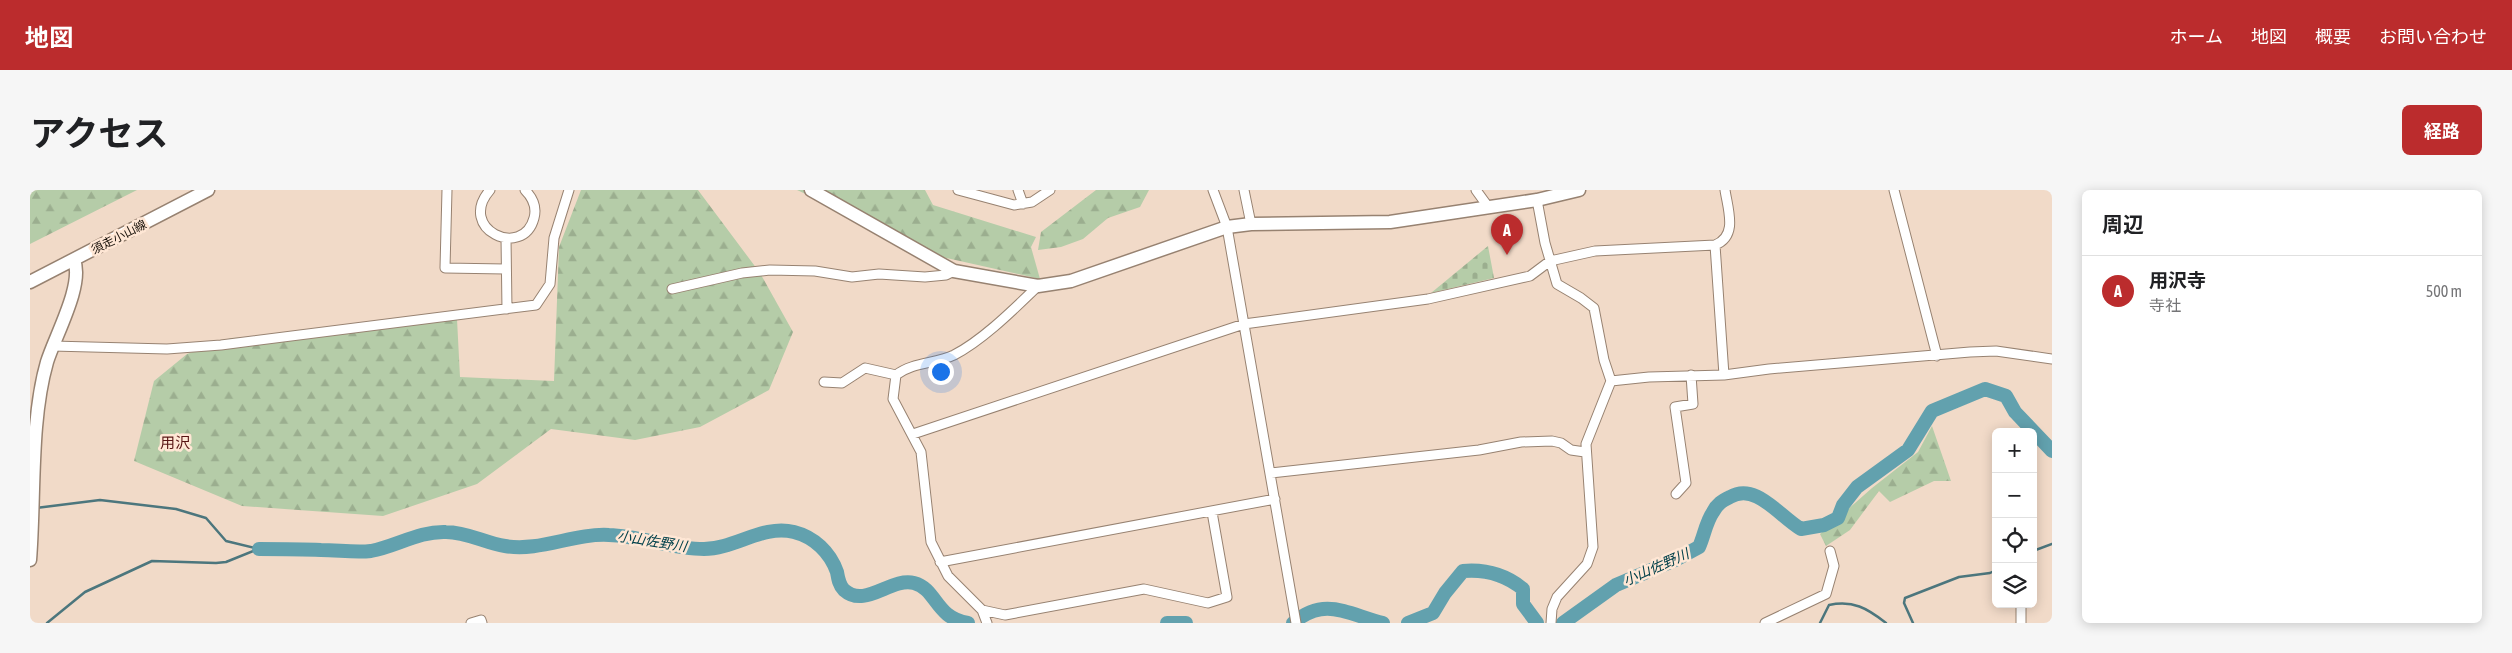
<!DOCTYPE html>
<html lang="ja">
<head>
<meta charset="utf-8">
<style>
  :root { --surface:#fff; --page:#f6f6f6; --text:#202124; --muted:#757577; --line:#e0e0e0; --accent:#bb2c2d }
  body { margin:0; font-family:"Asap Condensed","Noto Sans JP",sans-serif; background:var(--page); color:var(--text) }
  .controls { position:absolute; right:15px; bottom:15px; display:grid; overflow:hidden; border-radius:8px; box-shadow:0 2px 12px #0003 }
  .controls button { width:45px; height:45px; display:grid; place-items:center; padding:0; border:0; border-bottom:1px solid var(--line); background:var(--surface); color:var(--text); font:25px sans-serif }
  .you { position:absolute; left:910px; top:181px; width:18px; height:18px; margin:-12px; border:4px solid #fff; border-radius:50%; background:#1a73e8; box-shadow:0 0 0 8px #1a73e833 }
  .badge { display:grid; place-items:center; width:32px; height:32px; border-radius:50%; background:var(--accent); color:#fff; font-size:16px; font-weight:700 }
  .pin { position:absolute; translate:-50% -41px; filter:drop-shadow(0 1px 2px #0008) }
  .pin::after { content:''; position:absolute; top:26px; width:18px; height:15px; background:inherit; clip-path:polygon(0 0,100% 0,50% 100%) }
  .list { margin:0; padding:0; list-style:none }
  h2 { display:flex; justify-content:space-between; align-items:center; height:65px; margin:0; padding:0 20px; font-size:21px }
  h2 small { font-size:16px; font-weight:400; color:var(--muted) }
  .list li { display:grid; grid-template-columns:32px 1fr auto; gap:15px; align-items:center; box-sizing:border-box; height:70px; padding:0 20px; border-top:1px solid var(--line) }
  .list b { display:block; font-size:19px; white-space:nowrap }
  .list p { margin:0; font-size:16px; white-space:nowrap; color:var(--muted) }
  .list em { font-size:16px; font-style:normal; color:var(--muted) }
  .icon { flex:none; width:28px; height:28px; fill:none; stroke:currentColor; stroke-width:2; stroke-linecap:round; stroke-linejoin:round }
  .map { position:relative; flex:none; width:2022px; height:433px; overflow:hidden; border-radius:8px }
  header { display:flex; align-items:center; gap:30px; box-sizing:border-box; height:70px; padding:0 25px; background:var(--accent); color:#fff }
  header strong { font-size:24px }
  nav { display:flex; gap:28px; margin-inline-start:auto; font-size:18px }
  .intro { display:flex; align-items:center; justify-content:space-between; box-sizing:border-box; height:120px; padding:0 30px }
  h1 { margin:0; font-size:35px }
  .button { padding:12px 22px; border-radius:8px; background:var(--accent); color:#fff; font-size:18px; font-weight:700 }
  main { display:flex; gap:30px; padding:0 30px }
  aside { flex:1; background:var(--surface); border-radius:8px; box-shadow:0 2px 12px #0003 }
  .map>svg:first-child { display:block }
  .forest { fill:url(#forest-firs) }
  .cemetery { fill:url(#cemetery-stones) }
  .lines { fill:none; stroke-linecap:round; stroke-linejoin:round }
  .stream { stroke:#4c767d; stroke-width:2.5 }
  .river { stroke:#62a1ae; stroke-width:14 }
  .street-casing { stroke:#978271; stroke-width:11 }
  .secondary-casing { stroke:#978271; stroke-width:15 }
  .street { stroke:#fff; stroke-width:9 }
  .secondary { stroke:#fff; stroke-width:12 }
  .labels { text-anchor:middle; stroke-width:5; stroke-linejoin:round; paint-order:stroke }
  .street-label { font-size:12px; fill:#18110a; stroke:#ffe7d5 }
  .water-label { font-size:14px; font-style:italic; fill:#02404a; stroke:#ffe7d5 }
  .quarter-label { font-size:15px; fill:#571312; stroke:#ffe7d5 }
</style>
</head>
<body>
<header>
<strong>地図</strong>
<nav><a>ホーム</a><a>地図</a><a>概要</a><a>お問い合わせ</a></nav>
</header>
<div class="intro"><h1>アクセス</h1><a class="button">経路</a></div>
<main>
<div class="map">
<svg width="2022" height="433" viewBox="0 0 2022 433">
  <defs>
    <pattern id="forest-firs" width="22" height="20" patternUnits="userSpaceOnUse" patternTransform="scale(1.25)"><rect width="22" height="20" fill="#b5cca8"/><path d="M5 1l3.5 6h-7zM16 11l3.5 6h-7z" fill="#9bae8f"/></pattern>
    <pattern id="cemetery-stones" width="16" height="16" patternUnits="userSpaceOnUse" patternTransform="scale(1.25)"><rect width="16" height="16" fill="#b5cca8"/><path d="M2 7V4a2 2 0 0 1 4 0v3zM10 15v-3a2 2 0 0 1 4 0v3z" fill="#9bae8f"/></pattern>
  </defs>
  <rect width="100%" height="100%" fill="#f1dac8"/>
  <!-- forest -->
  <path class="forest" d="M0 0H107L0 54Z
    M551 0H668L730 83 763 142 739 200 670 237 605 250 521 239 447 294 353 326 212 316 104 271 124 191 157 164 201 148 318 143 427 129 430 187 524 191 529 57Z
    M767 0H895L903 15 1006 47 1001 57 1010 89 912 67Z
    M1066 0H1119L1110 17 1078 28 1053 49 1031 57 1008 60 1011 42Z
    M1902 236 1921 291H1904L1860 312 1849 301 1820 340 1796 356 1790 344 1842 298 1888 262Z"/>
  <!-- cemetery -->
  <path class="cemetery" d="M1458 56 1464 88 1401 103Z"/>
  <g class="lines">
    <!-- stream -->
    <path class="stream" d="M6 318 70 310 146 319 176 328 196 351 229 359
      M2003 361 2022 354
      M17 433 55 402 122 371 186 373 196 372 228 359
      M1790 433 1799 415C1823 410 1837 418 1856 433
      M1883 433 1874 413 1875 408 1929 387 1960 383 1966 380"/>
    <!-- river -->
    <path class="river" d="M229 359C250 359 270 359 291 360 308 360 325 363 341 361 367 356 389 341 416 342 437 342 455 353 475 356 510 362 544 343 579 345 611 346 642 359 674 359 705 359 733 334 764 342 784 347 800 362 807 382 808 388 809 395 814 400 835 419 861 387 884 393 907 399 905 428 938 433
      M1137 433H1156
      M1263 433C1295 406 1317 424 1353 433
      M1378 433 1403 423 1415 403 1433 381C1456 379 1476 385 1493 399V414L1507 433
      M1533 433 1586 395 1645 370 1669 357C1674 346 1676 332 1683 322 1687 314 1692 311 1700 307 1726 292 1749 326 1771 339L1794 335 1808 328 1813 315 1827 297 1878 260 1902 221 1955 199 1976 206 1985 222 2022 261"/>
    <defs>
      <path id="street" d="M417 0 415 78 475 79
        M460 0C426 39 493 70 504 28 507 17 503 8 495 0
        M928 0 984 15 1002 12 1020 0
        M988 0 993 14
        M1183 0 1197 37 1266 433
        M1214 0 1221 34
        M1446 0 1459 18
        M1864 0 1907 166
        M1507 10 1515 53 1527 94 1551 108 1564 118 1574 170 1581 191 1556 254 1563 357 1557 374 1527 407 1522 419 1521 433
        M476 48 477 119
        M1685 55 1694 185
        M642 99 712 83 740 80 785 81 822 87 849 84 895 87 916 85 924 81
        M22 156 137 159 191 155 506 115 520 94 524 48 539 0
        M1581 191 1619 187 1694 185 1739 179 1940 162 1966 161 2022 169
        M794 192 812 193 835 178 866 185
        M883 244 1214 134 1398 109 1500 86 1520 71 1565 61 1685 55C1708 46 1698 20 1695 0
        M1241 283 1449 260 1491 252 1522 251 1531 253 1541 260 1555 262
        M1646 304 1656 293 1645 217 1663 214 1661 185
        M910 372 1245 309
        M1991 414V433
        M952 420 975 425 1114 399 1178 413 1197 407 1182 322
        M441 433 451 430 452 433
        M957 433 952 420 918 386 901 352 891 262 863 209 866 185C883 172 905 174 924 165 953 150 984 119 1008 96
        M1735 433 1796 404 1804 376 1800 361"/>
      <path id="secondary" d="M781 0 924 81 1008 96 1041 91 1197 37 1221 34 1360 32 1507 10 1549 0
        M0 92 178 0
        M0 370C5 307 0 231 17 172 25 146 54 95 44 70"/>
    </defs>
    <!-- street casing -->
    <use href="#street" class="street-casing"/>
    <!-- secondary casing -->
    <use href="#secondary" class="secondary-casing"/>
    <!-- street -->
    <use href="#street" class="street"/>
    <!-- secondary -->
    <use href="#secondary" class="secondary"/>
  </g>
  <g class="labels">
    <!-- street labels -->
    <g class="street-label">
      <text transform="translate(89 47) rotate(-27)" y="4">須走小山線</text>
    </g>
    <!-- water labels -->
    <g class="water-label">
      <text transform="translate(622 351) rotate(9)" y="5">小山佐野川</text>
      <text transform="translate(1626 377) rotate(-24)" y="5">小山佐野川</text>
    </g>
    <!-- quarter labels -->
    <g class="quarter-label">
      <text x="145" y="258">用沢</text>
    </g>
  </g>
</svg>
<div class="controls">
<button>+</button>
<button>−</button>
<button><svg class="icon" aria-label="locate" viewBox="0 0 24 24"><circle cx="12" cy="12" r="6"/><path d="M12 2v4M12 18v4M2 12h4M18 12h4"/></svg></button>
<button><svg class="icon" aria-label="layers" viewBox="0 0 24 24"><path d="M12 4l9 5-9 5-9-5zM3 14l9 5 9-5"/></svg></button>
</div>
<div class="you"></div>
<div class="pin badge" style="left:1477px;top:65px">A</div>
</div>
<aside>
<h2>周辺<small></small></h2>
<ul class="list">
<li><span class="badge">A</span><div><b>用沢寺</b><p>寺社</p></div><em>500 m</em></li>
</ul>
</aside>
</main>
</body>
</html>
